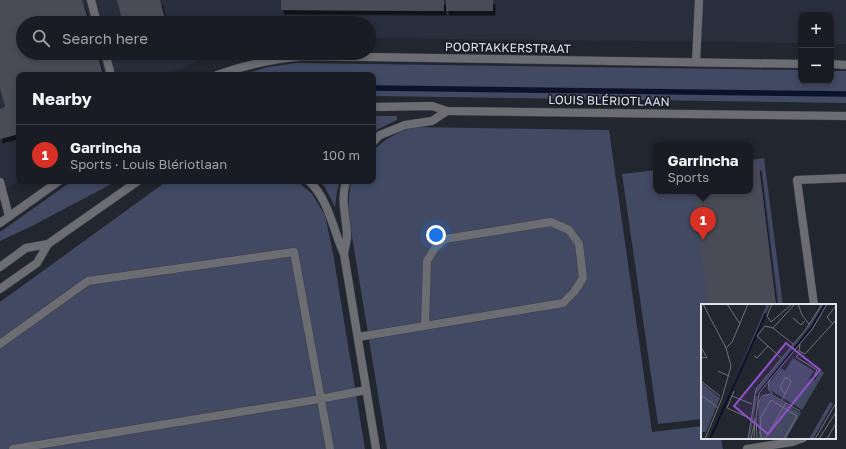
<!DOCTYPE html>
<html lang="en">
<head>
<meta charset="utf-8">
<style>
  :root { --surface:#1a1c23; --page:#23252b; --text:#f1f3f6; --muted:#9fa1a6; --line:#383a41; --accent:#d93025 }
  body { margin:0; font-family:"Golos Text",sans-serif; background:var(--page); color:var(--text) }
  .controls { position:absolute; right:12px; top:12px; display:grid; overflow:hidden; border-radius:8px; box-shadow:0 2px 6px #0003 }
  .controls button { width:36px; height:36px; display:grid; place-items:center; padding:0; border:0; border-bottom:1px solid var(--line); background:var(--surface); color:var(--text); font:20px sans-serif }
  .you { position:absolute; left:436px; top:235px; width:14px; height:14px; margin:-10px; border:3px solid #fff; border-radius:50%; background:#1a73e8; box-shadow:0 0 0 6px #1a73e833 }
  .badge { display:grid; place-items:center; width:26px; height:26px; border-radius:50%; background:var(--accent); color:#fff; font-size:13px; font-weight:700 }
  .pin { position:absolute; translate:-50% -33px; filter:drop-shadow(0 1px 2px #0008) }
  .pin::after { content:''; position:absolute; top:21px; width:14px; height:12px; background:inherit; clip-path:polygon(0 0,100% 0,50% 100%) }
  .popup { position:absolute; left:653px; top:142px; width:100px; height:52px; box-sizing:border-box; display:grid; place-content:center; border-radius:8px; background:var(--surface); filter:drop-shadow(0 1px 3px #0005); font-size:13px; white-space:nowrap; color:var(--muted) }
  .popup b { font-size:15px; color:var(--text) }
  .popup::after { content:''; position:absolute; left:50%; top:100%; margin-left:-8px; border:8px solid transparent; border-top-color:var(--surface) }
  .list { margin:0; padding:0; list-style:none }
  h2 { display:flex; justify-content:space-between; align-items:center; height:52px; margin:0; padding:0 16px; font-size:17px }
  h2 small { font-size:13px; font-weight:400; color:var(--muted) }
  .list li { display:grid; grid-template-columns:26px 1fr auto; gap:12px; align-items:center; box-sizing:border-box; height:60px; padding:0 16px; border-top:1px solid var(--line) }
  .list b { display:block; font-size:15px; white-space:nowrap }
  .list p { margin:0; font-size:13px; white-space:nowrap; color:var(--muted) }
  .list em { font-size:13px; font-style:normal; color:var(--muted) }
  .icon { flex:none; width:22px; height:22px; fill:none; stroke:currentColor; stroke-width:2; stroke-linecap:round; stroke-linejoin:round }
  .map { position:relative; flex:none; width:846px; height:449px; overflow:hidden }
  .search { position:absolute; background:var(--surface); box-shadow:0 2px 6px #0003; left:16px; top:16px; width:360px; height:44px; display:flex; align-items:center; gap:10px; box-sizing:border-box; padding:0 14px; border-radius:22px; color:var(--muted); font-size:15px }
  .panel { position:absolute; background:var(--surface); box-shadow:0 2px 6px #0003; left:16px; top:72px; width:360px; height:112px; border-radius:8px }
  .map>svg:first-child { display:block }
  .built { fill:#292e3d }
  .green { fill:#414963 }
  .lines { fill:none; stroke-linecap:round; stroke-linejoin:round }
  .stream { stroke:#0c1229; stroke-width:5.5 }
  .building { fill:#484c56; filter:url(#shadow) }
  .service-casing { stroke:#3d4049; stroke-width:9 }
  .tertiary-casing { stroke:#3d4049; stroke-width:9 }
  .service { stroke:#6b6d72; stroke-width:8 }
  .tertiary { stroke:#6b6d72; stroke-width:8 }
  .labels { text-anchor:middle; stroke-width:3.5; stroke-linejoin:round; paint-order:stroke }
  .street-label { font-size:12px; fill:#e1e3ea; stroke:#191c25 }
  .inset-river { fill:none; stroke:#0c1229; stroke-width:2 }
  .inset-road { fill:none; stroke:#6e727a; stroke-width:1 }
  .view { fill:#8f51c8; fill-opacity:0.15; stroke:#8f51c8; stroke-width:2 }
  .inset-edge { fill:none; stroke:#e1e3ea; stroke-width:2 }
</style>
</head>
<body>
<div class="map">
<svg width="846" height="449" viewBox="0 0 846 449">
  <defs>
    <filter id="shadow"><feDropShadow dx="2.5" dy="4.5" stdDeviation="0" flood-color="#0009"/></filter>
  </defs>
  <rect width="100%" height="100%" fill="#22262f"/>
  <!-- built -->
  <path class="built" d="M0 0H846V44H831V15H801V43L369 38V23H23V53H217L178 69 169 75H19V180L0 193Z"/>
  <!-- green -->
  <path class="green" d="M297 63 801 70V81H831V71H846V103L373 96V75H240L268 67Z
    M373 116H397V120L378 129 373 133Z
    M413 127 609 130 652 432 702 426V438H721L723 449H387L348 212 350 186 353 181H373V151C384 139 398 132 413 127Z
    M764 158 783 305H702V419L658 424 622 174 656 170V191H750V160Z
    M72 181H117L32 226 0 241V232Z
    M167 181H297L312 194 325 215 333 253 365 449H0V302Z
    M319 181H340L337 191 335 207 325 187Z"/>
  <g class="lines">
    <!-- stream -->
    <path class="stream" d="M373 88 846 94"/>
  </g>
  <!-- building -->
  <path class="building" d="M0 0H82L89 23H23V53H97L103 75H19V134L0 139V109L5 107 0 88Z
    M117 0H160L166 23H123Z
    M281 0H444V11L281 10Z
    M446 0H493V11H446Z
    M759 166 776 305H708L694 191H750V167Z"/>
  <g class="lines">
    <defs>
      <path id="service" d="M91 0 97 23
        M105 53 111 75
        M696 62 699 0
        M373 142 380 135 405 125 432 121 447 111
        M309 181C329 200 333 230 344 254L376 449
        M0 182 9 216
        M344 253C345 248 346 243 347 238 347 218 340 202 346 181
        M814 305 797 180 846 178
        M358 337 563 303 574 292 583 278 579 244 569 230 551 222 445 239 435 248 427 261 425 326
        M0 344 88 281 294 252 330 449
        M13 449 320 399 366 390
        M747 449 792 442 803 438"/>
      <path id="tertiary" d="M831 64 846 65
        M217 75C245 65 273 59 303 56L801 64
        M373 107 432 106 447 111 846 116
        M0 223 59 181
        M0 267 26 248 48 244
        M0 289 37 263 48 244 138 181"/>
    </defs>
    <!-- service casing -->
    <use href="#service" class="service-casing"/>
    <!-- tertiary casing -->
    <use href="#tertiary" class="tertiary-casing"/>
    <!-- service -->
    <use href="#service" class="service"/>
    <!-- tertiary -->
    <use href="#tertiary" class="tertiary"/>
  </g>
  <g class="labels">
    <!-- street labels -->
    <g class="street-label">
      <text transform="translate(508 48) rotate(1)" y="4">POORTAKKERSTRAAT</text>
      <text transform="translate(609 101) rotate(1)" y="4">LOUIS BLÉRIOTLAAN</text>
    </g>
  </g>
  <!-- overview -->
  <g transform="translate(701 304)">
    <rect width="135" height="135" fill="#22262f"/>
    <path d="M66 0H69L9 135ZM121 0H125L112 21 57 88 49 135H48L55 86 106 25ZM92 54 113 67 105 79 85 67 105 79 109 74 114 76 120 66 123 69 101 106 68 85V79L80 64 84 67ZM0 78 19 94 5 128H0ZM64 91H69L100 109 85 135H58L57 99ZM129 98 132 100 112 135H108Z" fill="#414963"/>
    <path class="inset-river" d="M55 92 111 22 124 0M9 135 65 9"/>
    <path class="inset-road" d="M2 0 25 44 30 62 21 94 4 135M26 0 39 20M71 0 66 12 70 18 91 0M97 0 101 11 108 20M92 14 100 21 104 17M132 20 126 13 135 2M72 24 64 22 56 32 80 54M92 40 72 24 94 0M99 40 98 47 104 50 135 16M0 43 6 54 0 53M25 44 31 38 47 0M99 49 95 53 116 66 112 75M53 52 56 54 67 42M17 67 28 72M69 75 67 84 71 90M0 77 19 92M33 87 26 104 50 115M0 91 17 104M31 92 51 100M81 96 90 78 87 74H84L79 83 84 90M57 99 61 92 69 90 99 107M47 135 55 85 105 25 121 0M50 135 53 121M53 135 54 114M56 135 55 114 58 89 112 24 126 0M61 135 59 129 60 113 70 96 96 112 83 135M64 135 85 99M114 135 135 99M118 135 135 108M126 135 135 119"/>
    <path class="view" d="M85 39 119 66 67 130 33 102Z"/>
    <rect width="135" height="135" class="inset-edge"/>
  </g>
</svg>
<div class="controls">
<button>+</button>
<button>−</button>
</div>
<div class="you"></div>
<div class="pin badge" style="left:703px;top:240px">1</div>
<div class="popup"><b>Garrincha</b>Sports</div>
<div class="search"><svg class="icon" aria-label="search" viewBox="0 0 24 24"><circle cx="10" cy="10" r="6"/><path d="M15 15l6 6"/></svg>Search here</div>
<section class="panel">
<h2>Nearby<small></small></h2>
<ul class="list">
<li><span class="badge">1</span><div><b>Garrincha</b><p>Sports · Louis Blériotlaan</p></div><em>100 m</em></li>
</ul>
</section>
</div>
</body>
</html>
